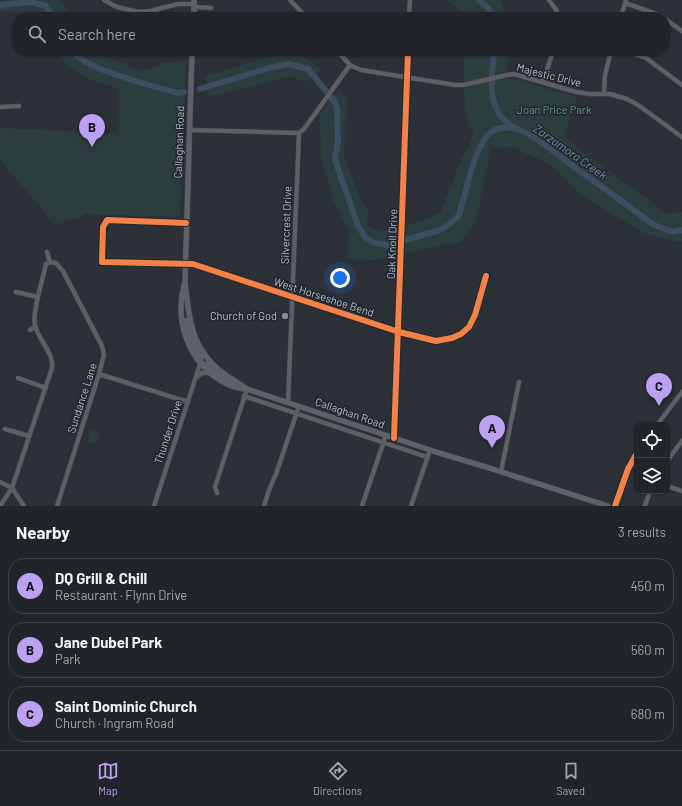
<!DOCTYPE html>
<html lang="en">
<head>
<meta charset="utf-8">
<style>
  :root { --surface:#212529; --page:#2d3135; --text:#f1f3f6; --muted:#a2a5a8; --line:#3e4246; --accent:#bca0f2 }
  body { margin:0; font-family:Barlow,sans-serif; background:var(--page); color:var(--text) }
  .controls { position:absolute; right:12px; bottom:12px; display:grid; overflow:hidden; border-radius:8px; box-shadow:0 1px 3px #0004 }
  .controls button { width:36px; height:36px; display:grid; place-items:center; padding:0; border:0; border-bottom:1px solid var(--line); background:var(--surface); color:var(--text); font:20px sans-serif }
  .you { position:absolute; left:340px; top:278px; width:14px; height:14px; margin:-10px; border:3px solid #fff; border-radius:50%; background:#1a73e8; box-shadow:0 0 0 6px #1a73e833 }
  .badge { display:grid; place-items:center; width:26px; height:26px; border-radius:50%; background:var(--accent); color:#111; font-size:13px; font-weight:700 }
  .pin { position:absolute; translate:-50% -33px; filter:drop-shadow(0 1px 2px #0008) }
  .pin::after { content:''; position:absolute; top:21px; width:14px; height:12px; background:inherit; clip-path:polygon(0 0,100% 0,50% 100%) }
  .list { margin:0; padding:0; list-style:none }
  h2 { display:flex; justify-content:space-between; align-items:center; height:52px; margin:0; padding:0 16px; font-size:17px }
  h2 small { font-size:13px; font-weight:400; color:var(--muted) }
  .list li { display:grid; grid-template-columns:26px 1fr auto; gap:12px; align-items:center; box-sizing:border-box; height:56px; margin:0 8px 8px; padding:0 8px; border:1px solid var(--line); border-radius:16px }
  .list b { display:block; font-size:15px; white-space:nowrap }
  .list p { margin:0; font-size:13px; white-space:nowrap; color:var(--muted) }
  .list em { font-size:13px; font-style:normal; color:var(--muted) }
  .icon { flex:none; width:22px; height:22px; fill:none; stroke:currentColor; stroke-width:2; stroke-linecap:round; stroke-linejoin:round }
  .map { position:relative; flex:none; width:682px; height:506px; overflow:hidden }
  .search { position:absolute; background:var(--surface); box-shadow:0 1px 3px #0004; left:12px; right:12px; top:12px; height:44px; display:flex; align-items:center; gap:10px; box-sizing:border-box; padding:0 14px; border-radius:16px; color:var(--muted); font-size:15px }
  .sheet { height:244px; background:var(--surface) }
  nav { display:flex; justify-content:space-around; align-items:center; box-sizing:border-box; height:56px; border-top:1px solid var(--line); background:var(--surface); font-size:11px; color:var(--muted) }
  nav a { display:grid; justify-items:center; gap:2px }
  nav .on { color:var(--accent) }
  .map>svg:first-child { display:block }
  .green { fill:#2c3d3e }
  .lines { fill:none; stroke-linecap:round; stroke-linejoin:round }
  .river { stroke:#3d4c5f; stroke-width:6 }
  .minor-casing { stroke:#4a4d52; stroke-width:5 }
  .major-casing { stroke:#4a4e54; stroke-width:6 }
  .minor { stroke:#5c6065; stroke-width:4 }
  .major { stroke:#5e6167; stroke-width:5 }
  .cycleway-casing { stroke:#202731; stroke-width:8 }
  .cycleway { stroke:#f48246; stroke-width:6 }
  .poi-dot { fill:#868d95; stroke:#202731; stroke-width:1.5 }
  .labels { text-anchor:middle; stroke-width:3; stroke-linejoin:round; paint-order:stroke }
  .street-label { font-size:11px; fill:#b7bec7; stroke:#202731 }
  .park-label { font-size:11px; fill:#709678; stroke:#202731 }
  .poi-label { font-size:11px; fill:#b7bec7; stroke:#202731; text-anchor:end }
  .water-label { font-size:12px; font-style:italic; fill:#7b8fa7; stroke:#202731 }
</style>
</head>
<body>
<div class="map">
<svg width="682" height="506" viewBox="0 0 682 506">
  <rect width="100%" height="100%" fill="#2c3137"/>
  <!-- green -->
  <path class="green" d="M0 0H59L64 5 70 17H38L24 12 0 11Z
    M447 0H500L507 17H467Z
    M58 51H91L142 71 168 62 186 61 180 217 85 214 81 217 55 225 0 160V128L118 133 119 89 86 78 67 66Z
    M464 51H511L504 79H514L577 97 564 137 667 214 682 212V241H672L641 232 579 193 550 164 511 147 491 148 476 222 460 242 425 248 387 258 365 261 347 258 349 232 334 202 321 157 320 114 339 88 347 100 344 157 362 203 368 210 367 222 372 229 386 231 424 220 440 213 461 160 471 141 474 128H468L463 88Z
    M282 54 306 57 321 70 306 82 293 77 283 78 209 97 205 76 268 57Z
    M92 430H94L100 435 95 444 88 442 90 432Z"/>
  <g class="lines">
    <!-- river -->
    <path class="river" d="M479 0 488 8 493 17
      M0 5 31 2 46 6 52 17
      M72 51C83 69 156 87 178 93L184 92
      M494 51C493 72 487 97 500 115 503 120 509 124 514 127
      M200 89 269 68 289 64 308 69 335 102 337 111 338 140 335 160 358 226 366 238 375 243 388 245 440 230 452 222 459 215C466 192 473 152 488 135 495 127 508 126 517 129 536 136 554 152 570 164 598 184 626 204 654 225L672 232 682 230"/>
    <defs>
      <path id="minor" d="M104 0 117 7 138 12 150 11 178 4H194
        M290 0 306 17
        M549 0 557 11 558 17
        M625 3 654 13 663 17
        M194 7 211 8
        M409 17 410 0
        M621 17 626 0
        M665 19 682 31
        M337 51 350 65 361 70 455 85H463L507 75 514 74 576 92 590 94H610L627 99 638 105 682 137
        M626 51 646 58 682 85
        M543 82 553 51
        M604 94 605 75 611 51
        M0 107 19 106
        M189 130 299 133
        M186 223 107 220 103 227 102 262 193 264 199 266 399 332 436 341 452 338 461 334 469 327 475 315 486 276
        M47 252 50 262
        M50 262 56 263 63 271 102 346 104 355 99 374 57 506
        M16 292 38 297
        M30 330 35 327
        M99 374 188 402
        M18 378 46 388
        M196 378 202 373H210
        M244 396 427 457
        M288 403 299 133 304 129 350 65
        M657 425 682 392
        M5 429 29 436
        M394 438 408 51
        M667 461 682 441
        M501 472 519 382
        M0 482 12 488 24 506
        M667 486 682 491
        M217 493 215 487 247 389
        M0 506 12 488 52 368C54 352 38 340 35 325 32 311 43 279 46 264L50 262
        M154 506 200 364
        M264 506 269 490 276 474 299 406
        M362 506 386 435
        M411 506 430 450
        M615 506 628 469 637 453
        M645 506 650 491"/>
      <path id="major" d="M194 17V0
        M192 51 185 282C189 319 191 349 223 373 231 379 239 383 247 389L436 452 486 467 608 506
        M184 285C175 320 187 356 215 377 225 384 235 389 247 389
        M186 321 191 340 201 358 200 364H206L224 378 235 384"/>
    </defs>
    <!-- minor casing -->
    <use href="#minor" class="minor-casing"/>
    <!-- major casing -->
    <use href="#major" class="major-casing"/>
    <!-- minor -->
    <use href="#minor" class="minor"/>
    <!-- major -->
    <use href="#major" class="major"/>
    <defs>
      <path id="cycleway" d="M186 223 107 220 103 227 102 262 193 264 199 266 399 332 436 341 452 338 461 334 469 327 475 315 486 276
        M394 438 408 51
        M615 506 628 469 637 453"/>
    </defs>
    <!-- cycleway casing -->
    <use href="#cycleway" class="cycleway-casing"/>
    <!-- cycleway -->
    <use href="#cycleway" class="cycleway"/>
  </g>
  <!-- markers -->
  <circle class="poi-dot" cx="285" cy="316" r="4"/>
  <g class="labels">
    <!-- street labels -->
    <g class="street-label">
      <text transform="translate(549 75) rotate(14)" y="4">Majestic Drive</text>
      <text transform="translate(179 142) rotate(-88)" y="4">Callaghan Road</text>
      <text transform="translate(286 225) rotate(-88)" y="4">Silvercrest Drive</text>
      <text transform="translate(392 244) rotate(-88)" y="4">Oak Knoll Drive</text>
      <text transform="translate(324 297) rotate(18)" y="4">West Horseshoe Bend</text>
      <text transform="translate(82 398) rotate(-72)" y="4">Sundance Lane</text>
      <text transform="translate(350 413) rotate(19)" y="4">Callaghan Road</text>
      <text transform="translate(168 432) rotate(-72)" y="4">Thunder Drive</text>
    </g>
    <!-- park labels -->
    <g class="park-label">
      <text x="554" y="114">Joan Price Park</text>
    </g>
    <!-- poi labels -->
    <g class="poi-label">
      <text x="277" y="320">Church of God</text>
    </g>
    <!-- water labels -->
    <g class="water-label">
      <text transform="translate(570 152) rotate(35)" y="4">Zarzamora Creek</text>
    </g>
  </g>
</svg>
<div class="controls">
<button><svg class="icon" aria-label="locate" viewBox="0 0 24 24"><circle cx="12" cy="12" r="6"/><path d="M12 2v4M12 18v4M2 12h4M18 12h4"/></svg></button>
<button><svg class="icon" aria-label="layers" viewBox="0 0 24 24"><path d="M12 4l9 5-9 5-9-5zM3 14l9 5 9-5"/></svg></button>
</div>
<div class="you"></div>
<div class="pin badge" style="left:492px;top:448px">A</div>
<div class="pin badge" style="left:92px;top:147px">B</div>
<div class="pin badge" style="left:659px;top:406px">C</div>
<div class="search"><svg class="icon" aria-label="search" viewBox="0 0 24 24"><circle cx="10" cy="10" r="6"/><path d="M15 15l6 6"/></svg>Search here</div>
</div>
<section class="sheet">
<h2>Nearby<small>3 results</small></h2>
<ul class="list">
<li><span class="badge">A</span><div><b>DQ Grill &amp; Chill</b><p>Restaurant · Flynn Drive</p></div><em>450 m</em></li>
<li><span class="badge">B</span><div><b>Jane Dubel Park</b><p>Park</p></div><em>560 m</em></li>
<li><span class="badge">C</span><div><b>Saint Dominic Church</b><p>Church · Ingram Road</p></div><em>680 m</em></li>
</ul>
</section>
<nav>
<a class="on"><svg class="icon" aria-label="map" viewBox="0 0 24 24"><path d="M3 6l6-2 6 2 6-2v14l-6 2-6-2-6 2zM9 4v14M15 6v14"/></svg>Map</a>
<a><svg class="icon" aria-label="directions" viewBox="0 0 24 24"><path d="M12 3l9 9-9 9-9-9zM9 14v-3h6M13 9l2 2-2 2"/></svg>Directions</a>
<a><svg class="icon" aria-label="saved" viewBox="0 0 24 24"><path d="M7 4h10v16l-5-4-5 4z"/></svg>Saved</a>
</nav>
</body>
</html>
